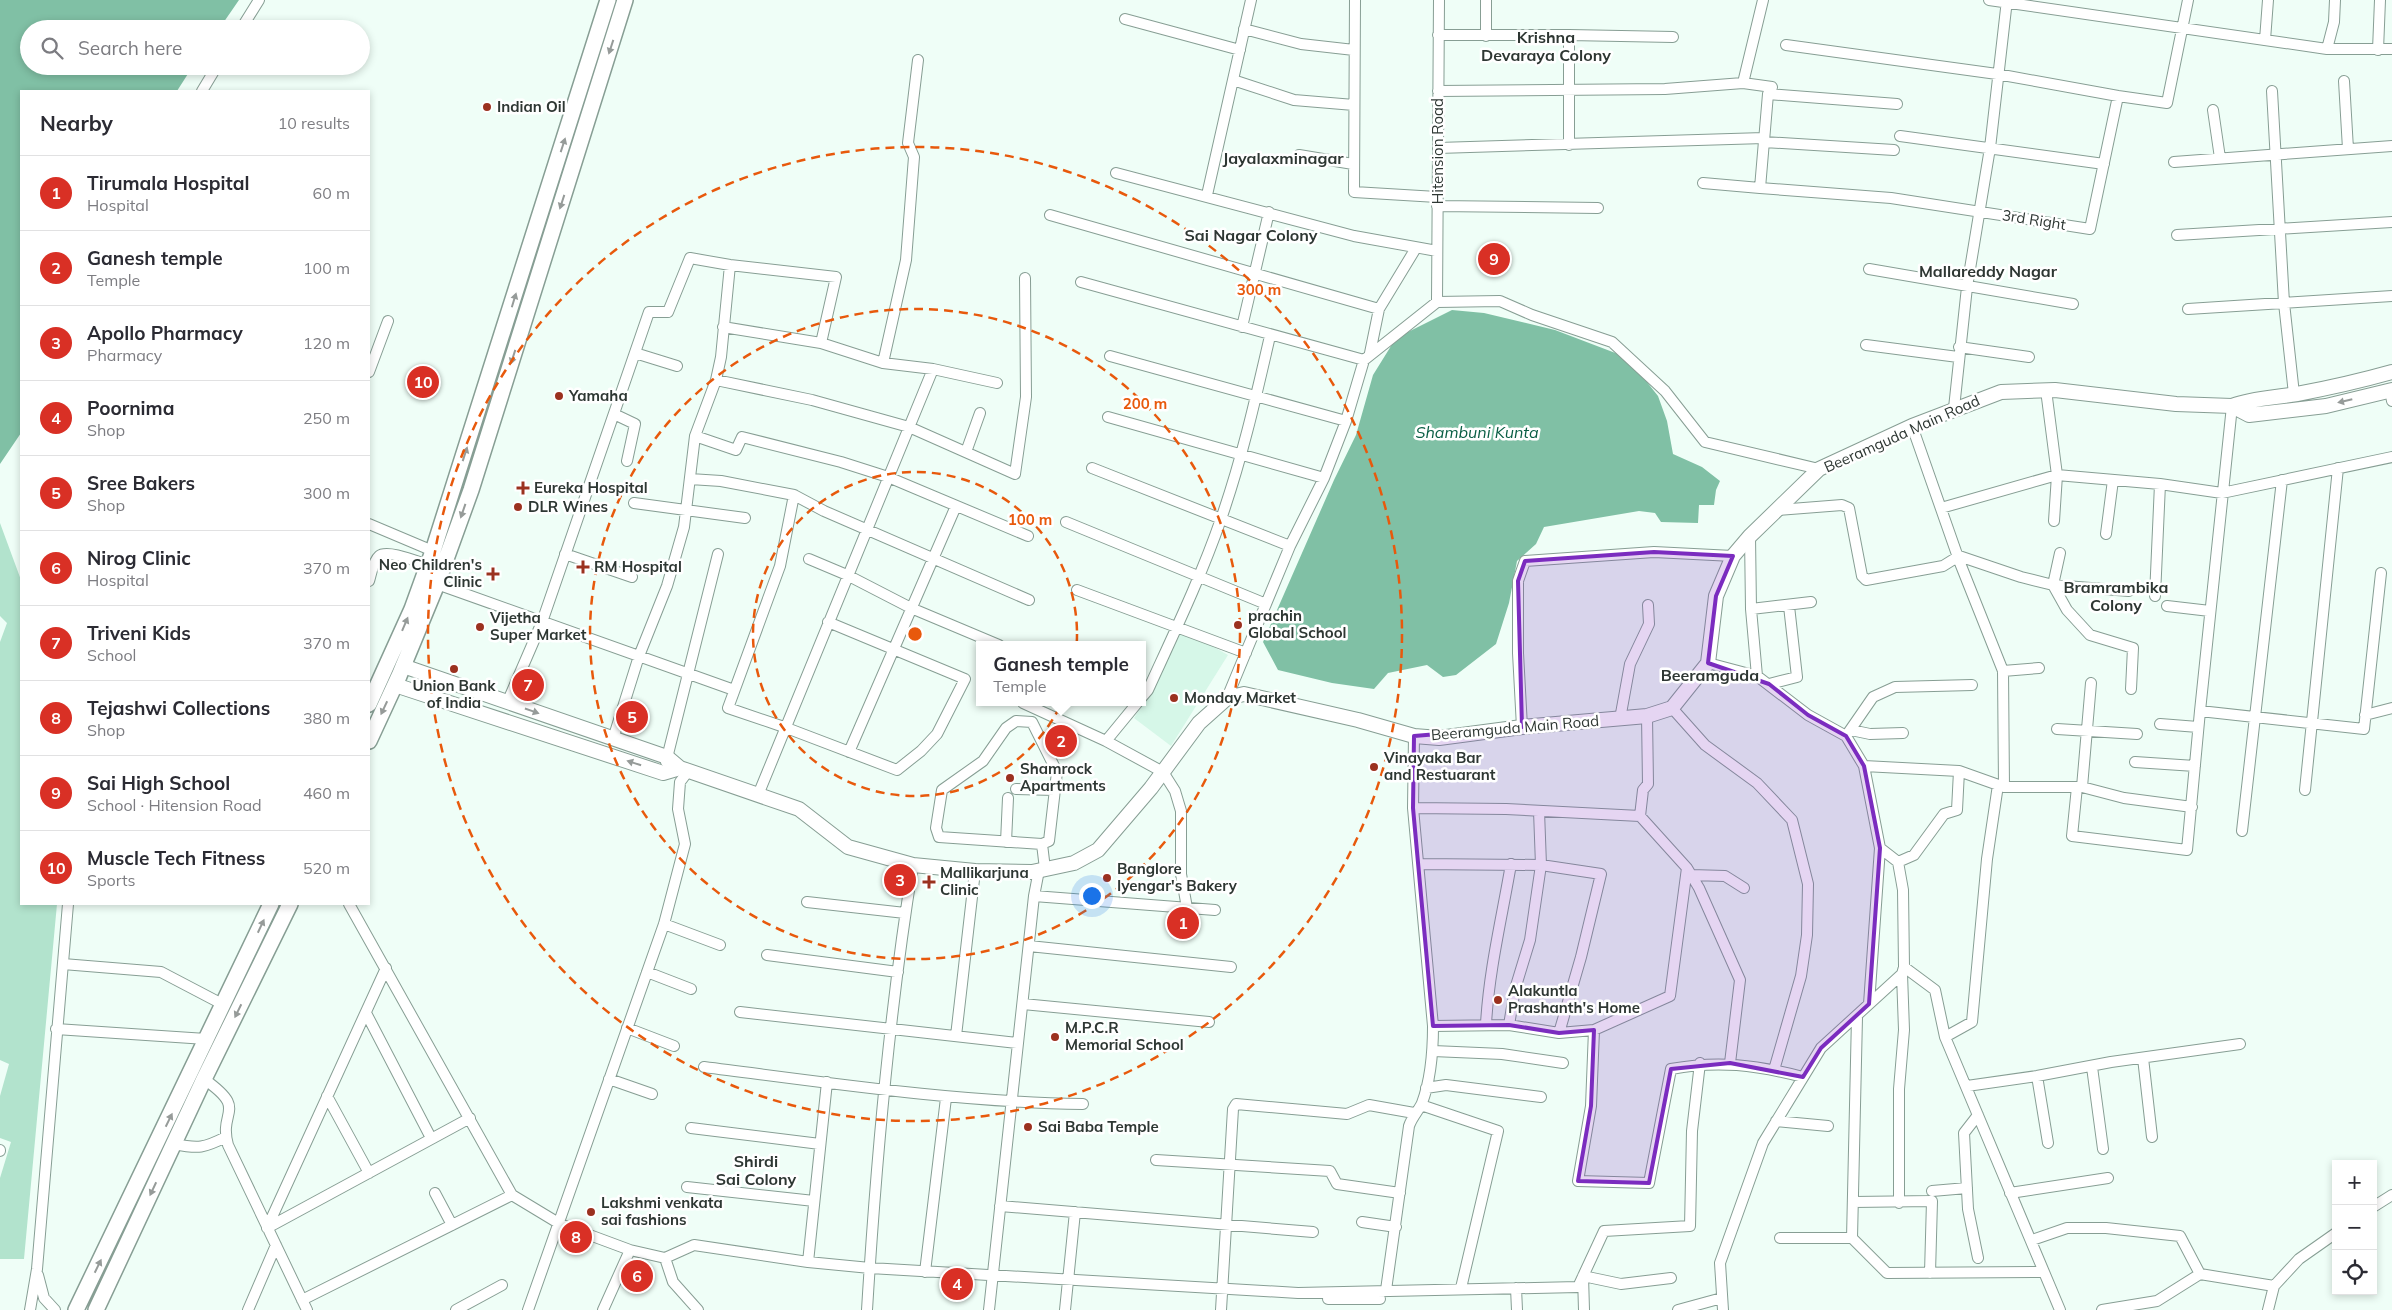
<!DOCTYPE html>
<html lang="en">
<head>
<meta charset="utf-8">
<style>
  :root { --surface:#fff; --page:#f7f7f7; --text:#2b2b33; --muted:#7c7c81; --line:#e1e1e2; --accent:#d93025 }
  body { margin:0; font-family:Mulish,sans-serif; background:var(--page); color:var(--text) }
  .controls { position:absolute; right:15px; bottom:15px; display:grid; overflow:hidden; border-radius:0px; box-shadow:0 2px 8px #0003 }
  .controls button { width:45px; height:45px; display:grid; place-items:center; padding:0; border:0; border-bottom:1px solid var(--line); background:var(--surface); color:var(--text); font:25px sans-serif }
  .you { position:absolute; left:1091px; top:895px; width:18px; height:18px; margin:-12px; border:4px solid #fff; border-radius:50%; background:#1a73e8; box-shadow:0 0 0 8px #1a73e833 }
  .badge { display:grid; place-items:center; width:32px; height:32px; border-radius:50%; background:var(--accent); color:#fff; font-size:16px; font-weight:700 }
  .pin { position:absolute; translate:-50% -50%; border:2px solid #fff; box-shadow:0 1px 5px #0006 }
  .popup { position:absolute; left:976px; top:641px; width:170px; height:65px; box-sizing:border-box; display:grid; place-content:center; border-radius:0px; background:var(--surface); filter:drop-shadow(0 1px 4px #0005); font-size:16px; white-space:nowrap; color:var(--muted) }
  .popup b { font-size:19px; color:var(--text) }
  .popup::after { content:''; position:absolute; left:50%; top:100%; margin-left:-10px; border:10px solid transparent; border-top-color:var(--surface) }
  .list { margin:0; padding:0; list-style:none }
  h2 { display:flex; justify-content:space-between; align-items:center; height:65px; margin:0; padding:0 20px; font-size:21px }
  h2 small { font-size:16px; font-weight:400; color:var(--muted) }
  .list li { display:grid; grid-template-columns:32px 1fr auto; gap:15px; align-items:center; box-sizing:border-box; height:75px; padding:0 20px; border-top:1px solid var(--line) }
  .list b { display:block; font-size:19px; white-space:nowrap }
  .list p { margin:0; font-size:16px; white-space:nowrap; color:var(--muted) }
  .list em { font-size:16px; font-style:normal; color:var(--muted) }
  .icon { flex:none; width:28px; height:28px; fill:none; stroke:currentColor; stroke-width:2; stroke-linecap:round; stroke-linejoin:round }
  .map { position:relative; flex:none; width:2392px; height:1310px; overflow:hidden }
  .search { position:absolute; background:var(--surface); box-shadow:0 2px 8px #0003; left:20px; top:20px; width:350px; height:55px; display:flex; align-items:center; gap:12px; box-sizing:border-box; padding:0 18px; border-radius:28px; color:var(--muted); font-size:19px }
  .panel { position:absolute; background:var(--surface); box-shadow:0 2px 8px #0003; left:20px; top:90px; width:350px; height:815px; border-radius:0px }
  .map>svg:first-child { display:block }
  .built { fill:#d6f7e8 }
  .green { fill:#b2e3cd }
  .water { fill:#80c0a5 }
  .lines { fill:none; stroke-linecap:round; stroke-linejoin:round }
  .minor-casing { stroke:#879e94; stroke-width:12 }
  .major-casing { stroke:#879e94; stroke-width:16 }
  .highway-casing { stroke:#879e94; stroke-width:18 }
  .minor { stroke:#fff; stroke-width:10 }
  .major { stroke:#fff; stroke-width:14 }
  .highway { stroke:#fff; stroke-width:15 }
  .oneway { fill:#969b99 }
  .marked { fill:#7b2cbf; fill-opacity:0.2; stroke:#7b2cbf; stroke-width:4; stroke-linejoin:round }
  .ring { fill:none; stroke:#e8590c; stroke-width:2.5; stroke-dasharray:9 6 }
  .poi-dot { fill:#9b311f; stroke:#fff; stroke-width:2 }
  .labels { text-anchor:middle; stroke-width:5; stroke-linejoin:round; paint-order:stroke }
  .poi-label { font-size:15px; font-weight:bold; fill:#2e3733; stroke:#fff; text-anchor:start }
  .street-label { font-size:15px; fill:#2e3733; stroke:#fff }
  .neighbourhood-label { font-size:16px; font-weight:bold; fill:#2e3733; stroke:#fff }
  .water-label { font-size:16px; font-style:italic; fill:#095e44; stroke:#fff }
  .centre { fill:#e8590c; stroke:#fff; stroke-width:2.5 }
  .ring-label { font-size:15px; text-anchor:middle; font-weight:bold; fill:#e8590c; stroke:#fff; stroke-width:5; stroke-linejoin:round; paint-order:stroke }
</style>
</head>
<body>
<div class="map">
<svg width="2392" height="1310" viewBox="0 0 2392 1310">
  <rect width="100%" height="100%" fill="#effef7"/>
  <!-- built -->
  <path class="built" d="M1182 629 1228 655 1171 746 1134 718 1159 678Z"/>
  <!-- green -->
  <path class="green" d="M0 523 21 580V904H57L24 1259H0V1178L11 1142 0 1138V1096L9 1064 0 1060V642L7 623 0 616Z"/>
  <!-- water -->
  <path class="water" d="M0 0H239L219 29H29V66H193L177 91H21V433L0 464Z
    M1452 310 1484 313 1555 330 1618 354 1639 372 1658 396 1667 421 1673 454 1702 467 1720 481 1716 490 1714 505H1699L1698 523 1661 522 1655 513 1639 511 1544 527 1536 544 1517 561 1509 603 1496 644 1456 675 1443 677 1427 665 1388 673 1374 689 1332 683 1278 670 1263 642 1334 480 1356 435 1373 375 1396 338Z"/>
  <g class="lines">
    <defs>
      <path id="minor" d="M1355 0 1354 192 1437 197
        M1486 0V36
        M1989 0 2327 49H2392
        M1125 19 1240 50
        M241 29 259 0
        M1244 29 1301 44 1354 50
        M1438 35H1569L1673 37
        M1569 35V145
        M2265 40 2268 0
        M1786 45 1997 74 2118 96 2167 103 2188 0
        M2327 49 2334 22 2335 0
        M2378 50 2380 0
        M1233 80 1294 100 1354 105
        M2344 81 2348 149
        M1743 83 1763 0
        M202 91 217 66
        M1438 91 1665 89 1743 83 1772 87 1768 94 1760 188 1891 198 2090 229 2118 96
        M2272 91 2284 303 2294 394
        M1768 94 1897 104
        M2213 110 2220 158
        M1900 136 2104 164
        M1764 142 1894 150
        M1438 148 1764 138
        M1299 155 1353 164
        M2174 162 2392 146
        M1116 173 1354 236 1437 251
        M1703 183 1760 188
        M1207 195 1251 0
        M1437 206 1598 208
        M1050 215 1379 309
        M2177 235 2392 222
        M1869 269 2073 304
        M1081 282 1364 360
        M1437 302 1439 0
        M2188 309 2392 296
        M723 327 821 343 883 363 933 369 997 383
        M1242 327 1269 212
        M1866 345 1958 357
        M1959 347 2029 357
        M635 353 677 366
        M1370 353 1379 309 1416 248
        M1110 356 1346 421
        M883 363 906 260 914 157 908 143 918 60
        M369 372 388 321
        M716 380 812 400 909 427 1015 474 1026 397 1025 278
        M2046 390 2057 475 2054 521
        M2390 390 2392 401
        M1954 408 1967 287 1990 148 2007 0
        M614 414 635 424 627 461
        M1108 417 1324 478
        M1912 426 1960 563 2003 671 2004 787
        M695 436 736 450 742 437 841 462 888 477 1028 536
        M966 452 980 413
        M1092 468 1290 546
        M690 479 721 481 794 495 780 566 728 708 784 727 897 770 921 751 937 734 965 679 828 622
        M794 495 824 511 1029 600
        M634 503 745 518
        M1941 508 2057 475 2160 484 2222 493 2392 457
        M1777 510 1842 505 1849 508 1862 576 1866 580 1943 566 1959 556 2021 577 2053 585 2067 610 2090 635 2133 648 2131 689
        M1066 522 1266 604
        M369 524 433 551
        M2106 534 2113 480
        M1750 536 1751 609 1757 676
        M2060 553 2053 585 2129 591
        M565 554 632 577
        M809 559 847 575 911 608 999 645
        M369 581C371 575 373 561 379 556 387 549 418 562 428 565
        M437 584 734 690
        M1077 590 1246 653
        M2155 596 2160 484
        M2167 606 2210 611
        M1751 609 1811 602
        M1708 663 1757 676 1808 715 1846 736 1864 766 1880 848 1898 862 1903 890 1904 967 1935 990 1945 1037 2060 1310
        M2003 671 2039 668
        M1769 684 1797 677 1789 606
        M1142 697 1148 690C1174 633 1201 577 1221 519 1242 459 1256 397 1270 336
        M1227 698 1290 546 1324 478 1346 421 1364 360 1437 302 1500 301 1532 315 1612 342 1665 391 1705 442 1819 469
        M507 703 542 622 649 312H668L690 258 730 265 836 277 821 343
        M1023 703 1106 741 1138 702
        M1672 708 1705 745 1757 783 1792 820 1808 884 1807 935 1801 976 1774 1070
        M2200 711 2364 729 2381 573
        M2365 715 2392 708
        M1647 716 1648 784 1643 790 1640 816 1687 868 1699 888 1740 980 1730 1063
        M1620 719 1630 664 1649 624 1648 605
        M2160 724 2198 727
        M1522 727 1518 653V581L1525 561 1654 552 1733 556
        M2057 729 2137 734
        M1851 730 1870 734 1903 733
        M1846 736 1873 697 1895 687 1972 685
        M613 739 639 656 667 586 684 527 695 436 716 380 721 357 730 265
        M1106 741 1163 772 1175 791 1181 811V874L1187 908
        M849 752 956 506
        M666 762 718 554
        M2135 762 2195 766
        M1864 766 1959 771 2004 787H2082L2124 798 2192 807
        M2077 787 2072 836 2187 850 2200 711 2232 406
        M2082 787 2091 683
        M1016 789 1055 790
        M2305 790 2338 468
        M758 795 933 369
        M1413 808 1506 809 1640 816
        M2242 831 2282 480
        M1006 842 1008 798
        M1042 844 939 837 936 828 942 790 983 761 1006 728 1016 721 1032 722 1057 772 1049 841 1042 844 1045 869
        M1898 862 1914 855 1944 814 1957 810 1959 771
        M1419 864 1541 865 1601 874 1581 957 1559 1033
        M1691 875 1725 876 1744 888
        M1034 896 1215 910
        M807 902 905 913
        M349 904 512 1195 560 1224 630 1250 665 1258 694 1245 808 1262 870 1268 1298 1293 1578 1287 1604 1231 1690 1226 1692 1131 1700 1063
        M664 924 720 945
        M1029 946 1231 967
        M767 955 898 972
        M63 964 161 972 224 1005
        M647 972 691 989
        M1023 1004 1209 1022
        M1869 1004 1880 848
        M740 1012 1017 1043
        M366 1013 431 1138
        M1857 1017 1852 1238 1887 1273 2043 1272
        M1486 1024C1489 970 1502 917 1511 864
        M1509 1025 1515 989 1530 940 1541 865 1539 811
        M1433 1026 1509 1025 1559 1033 1594 1030 1670 996 1687 868
        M627 1028 674 1046
        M56 1029 206 1039
        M1594 1030 1591 1106 1578 1181 1649 1183 1671 1069C1718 1060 1756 1065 1803 1077
        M956 1036 975 871
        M1945 1037 1972 1022 1987 859 1998 785
        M1433 1051 1502 1054 1563 1063
        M2143 1058 2152 1137
        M704 1067C830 1083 956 1102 1083 1104
        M2092 1067 2103 1149
        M2037 1076 2048 1143
        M204 1079C249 1111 218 1109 228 1145L307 1310
        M609 1079 652 1094
        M1967 1086 2037 1076 2111 1062 2240 1044
        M1426 1088 1446 1085 1541 1097
        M327 1096 369 1173
        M1421 1105 1498 1131 1461 1288
        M1776 1121 1828 1126
        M691 1128 820 1144
        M174 1144C199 1149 204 1148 226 1137
        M0 1150V1151
        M1156 1160 1330 1171 1337 1184 1400 1193
        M687 1187 814 1201
        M1932 1191 1967 1188
        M435 1193 452 1225
        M2010 1193 2108 1178
        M1853 1202 1932 1201 1930 1273
        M1899 1203V1089L1904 1030 1902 974
        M1000 1206 1313 1232
        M2373 1207 2392 1195
        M1362 1222 1396 1227
        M267 1228 386 968
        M267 1228 470 1118
        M1780 1238H1852
        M2032 1240 2067 1228H2106L2180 1236 2200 1274 2274 1286
        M665 1258 673 1282 698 1310
        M1978 1258 1968 1209 1964 1133 1978 1115
        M808 1262 827 1082
        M925 1272 946 1098
        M38 1275 44 1298 55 1310
        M1516 1288 1517 1310
        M1386 1290 1409 1126C1412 1117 1419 1110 1422 1103 1431 1079 1433 1051 1433 1026L1413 808 1414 736
        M1328 1299H1380
        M302 1300 512 1195
        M30 1310 37 1269 68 904
        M248 1310 276 1245
        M456 1310 502 1285
        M528 1310 664 924 685 844 678 809 680 782 689 770
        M603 1310 630 1250
        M867 1310C876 1162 889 1012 913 865
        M989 1310 1034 896 1039 870
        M1065 1310 1075 1212
        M1221 1310 1233 1109 1236 1104 1347 1114 1369 1105 1414 1113
        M1584 1310 1583 1276 1621 1284 1671 1278
        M1678 1310 1722 1298
        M1723 1310 1720 1263 1763 1143 1821 1048 1902 974 1904 967
        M2102 1310 2157 1301 2200 1274
        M2268 1310 2274 1286 2299 1259 2336 1233"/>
      <path id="major" d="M2232 406C2253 398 2274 398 2297 394 2329 388 2360 381 2392 372
        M403 666 667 757 680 768 799 809 848 847 913 865 975 871 1032 872 1074 863 1098 850 1151 788 1199 723 1227 698 1244 694 1358 720 1414 736 1439 738 1522 727 1647 716 1672 708 1708 663 1716 596 1733 556 1750 536 1819 469 1912 426 2001 392 2055 390 2176 404 2232 406 2249 415 2326 406 2392 390
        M395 685 663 773 680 768"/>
      <path id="highway" d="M369 704 412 609 433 551 608 0
        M369 741 399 676 437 584 471 490 625 0
        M76 1310 271 904
        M96 1310 204 1079 290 904"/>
    </defs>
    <!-- minor casing -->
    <use href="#minor" class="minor-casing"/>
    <!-- major casing -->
    <use href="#major" class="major-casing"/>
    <!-- highway casing -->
    <use href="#highway" class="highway-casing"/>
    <!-- minor -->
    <use href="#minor" class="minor"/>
    <!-- major -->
    <use href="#major" class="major"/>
    <!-- highway -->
    <use href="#highway" class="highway"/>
  </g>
  <!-- one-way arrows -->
  <defs><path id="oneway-solid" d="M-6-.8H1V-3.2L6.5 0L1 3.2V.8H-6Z" transform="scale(1.25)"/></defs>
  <g class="oneway">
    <use href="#oneway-solid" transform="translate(611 47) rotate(108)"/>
    <use href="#oneway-solid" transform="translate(563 145) rotate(-72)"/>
    <use href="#oneway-solid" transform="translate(562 202) rotate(108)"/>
    <use href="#oneway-solid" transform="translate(514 300) rotate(-73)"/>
    <use href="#oneway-solid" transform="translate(513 357) rotate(108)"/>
    <use href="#oneway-solid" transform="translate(2345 401) rotate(167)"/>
    <use href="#oneway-solid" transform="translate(465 454) rotate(-72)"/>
    <use href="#oneway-solid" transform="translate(463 511) rotate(109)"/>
    <use href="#oneway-solid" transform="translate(405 624) rotate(-67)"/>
    <use href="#oneway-solid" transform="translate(384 708) rotate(115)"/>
    <use href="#oneway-solid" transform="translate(532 711) rotate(19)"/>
    <use href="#oneway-solid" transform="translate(634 763) rotate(-162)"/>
    <use href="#oneway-solid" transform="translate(261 926) rotate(-65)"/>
    <use href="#oneway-solid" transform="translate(238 1011) rotate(116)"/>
    <use href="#oneway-solid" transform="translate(169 1120) rotate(-64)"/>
    <use href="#oneway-solid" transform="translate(153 1189) rotate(115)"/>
    <use href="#oneway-solid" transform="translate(98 1266) rotate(-64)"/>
  </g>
  <!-- marked area -->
  <path class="marked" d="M1654 552 1733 556 1716 596 1708 663 1769 684 1808 715 1846 736 1864 766 1880 848 1869 1004 1821 1048 1803 1077 1730 1063 1671 1069 1649 1183 1578 1181 1591 1106 1594 1030 1559 1033 1509 1025 1433 1026 1413 808 1414 736 1522 727 1518 581 1525 561Z"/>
  <!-- distance rings -->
  <g class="ring">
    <circle cx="915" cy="634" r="162"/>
    <circle cx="915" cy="634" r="325"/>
    <circle cx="915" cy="634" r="487"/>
  </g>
  <!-- markers -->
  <g class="poi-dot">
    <circle cx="487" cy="107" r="5"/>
    <circle cx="559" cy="396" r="5"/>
    <path d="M520.5 480.5h5v5h5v5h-5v5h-5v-5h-5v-5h5z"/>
    <circle cx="518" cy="507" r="5"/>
    <path d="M580.5 559.5h5v5h5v5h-5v5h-5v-5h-5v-5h5z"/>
    <path d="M490.5 566.5h5v5h5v5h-5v5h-5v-5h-5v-5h5z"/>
    <circle cx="1238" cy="625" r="5"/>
    <circle cx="480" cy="627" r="5"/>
    <circle cx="454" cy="669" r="5"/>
    <circle cx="1174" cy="698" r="5"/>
    <circle cx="1374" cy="767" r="5"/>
    <circle cx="1010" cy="778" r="5"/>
    <circle cx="1107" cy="878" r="5"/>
    <path d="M926.5 874.5h5v5h5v5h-5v5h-5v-5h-5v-5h5z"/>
    <circle cx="1498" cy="1000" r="5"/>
    <circle cx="1055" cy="1037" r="5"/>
    <circle cx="1028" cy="1127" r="5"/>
    <circle cx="591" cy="1212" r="5"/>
  </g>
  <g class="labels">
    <!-- poi labels -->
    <g class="poi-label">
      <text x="497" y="112">Indian Oil</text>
      <text x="569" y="401">Yamaha</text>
      <text x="534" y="493">Eureka Hospital</text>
      <text x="528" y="512">DLR Wines</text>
      <text x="482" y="570" text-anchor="end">Neo Children's<tspan x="482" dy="17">Clinic</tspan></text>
      <text x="594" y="572">RM Hospital</text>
      <text x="1248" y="621">prachin<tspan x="1248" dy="17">Global School</tspan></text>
      <text x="490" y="623">Vijetha<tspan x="490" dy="17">Super Market</tspan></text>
      <text x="454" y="691" text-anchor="middle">Union Bank<tspan x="454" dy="17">of India</tspan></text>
      <text x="1184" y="703">Monday Market</text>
      <text x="1384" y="763">Vinayaka Bar<tspan x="1384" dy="17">and Restuarant</tspan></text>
      <text x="1020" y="774">Shamrock<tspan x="1020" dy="17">Apartments</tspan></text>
      <text x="1117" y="874">Banglore<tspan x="1117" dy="17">Iyengar's Bakery</tspan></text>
      <text x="940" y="878">Mallikarjuna<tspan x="940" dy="17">Clinic</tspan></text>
      <text x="1508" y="996">Alakuntla<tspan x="1508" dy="17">Prashanth's Home</tspan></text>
      <text x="1065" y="1033">M.P.C.R<tspan x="1065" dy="17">Memorial School</tspan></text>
      <text x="1038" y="1132">Sai Baba Temple</text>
      <text x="601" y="1208">Lakshmi venkata<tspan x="601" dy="17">sai fashions</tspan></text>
    </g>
    <!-- street labels -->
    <g class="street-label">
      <text transform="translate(1438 151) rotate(-90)" y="5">Hitension Road</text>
      <text transform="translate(2034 220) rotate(9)" y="5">3rd Right</text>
      <text transform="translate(1902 434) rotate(-24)" y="5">Beeramguda Main Road</text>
      <text transform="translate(1515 728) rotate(-5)" y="5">Beeramguda Main Road</text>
    </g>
    <!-- neighbourhood labels -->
    <g class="neighbourhood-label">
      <text x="1546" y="43">Krishna<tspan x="1546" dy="18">Devaraya Colony</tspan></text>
      <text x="1283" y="164">Jayalaxminagar</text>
      <text x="1251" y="241">Sai Nagar Colony</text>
      <text x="1988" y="277">Mallareddy Nagar</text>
      <text x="2116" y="593">Bramrambika<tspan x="2116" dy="18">Colony</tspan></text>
      <text x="1710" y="681">Beeramguda</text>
      <text x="756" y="1167">Shirdi<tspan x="756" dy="18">Sai Colony</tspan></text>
    </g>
    <!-- water labels -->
    <g class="water-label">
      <text x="1477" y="438">Shambuni Kunta</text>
    </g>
  </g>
  <circle cx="915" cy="634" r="8" class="centre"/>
  <g class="ring-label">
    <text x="1259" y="295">300 m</text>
    <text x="1145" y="409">200 m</text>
    <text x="1030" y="525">100 m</text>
  </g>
</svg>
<div class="controls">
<button>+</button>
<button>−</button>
<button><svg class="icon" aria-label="locate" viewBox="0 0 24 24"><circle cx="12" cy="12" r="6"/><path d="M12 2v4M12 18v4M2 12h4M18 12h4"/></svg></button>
</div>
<div class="you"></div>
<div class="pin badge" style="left:1183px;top:923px">1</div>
<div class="pin badge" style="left:1061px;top:741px">2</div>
<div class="popup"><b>Ganesh temple</b>Temple</div>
<div class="pin badge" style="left:900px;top:880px">3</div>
<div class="pin badge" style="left:957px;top:1284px">4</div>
<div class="pin badge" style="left:632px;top:717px">5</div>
<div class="pin badge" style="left:637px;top:1276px">6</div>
<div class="pin badge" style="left:528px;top:685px">7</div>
<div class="pin badge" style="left:576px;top:1237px">8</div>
<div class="pin badge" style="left:1494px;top:259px">9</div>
<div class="pin badge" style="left:423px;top:382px">10</div>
<div class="search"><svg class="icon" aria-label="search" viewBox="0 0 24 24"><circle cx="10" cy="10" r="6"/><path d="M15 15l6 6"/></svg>Search here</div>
<section class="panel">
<h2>Nearby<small>10 results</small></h2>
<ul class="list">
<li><span class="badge">1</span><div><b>Tirumala Hospital</b><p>Hospital</p></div><em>60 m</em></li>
<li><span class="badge">2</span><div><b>Ganesh temple</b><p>Temple</p></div><em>100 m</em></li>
<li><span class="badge">3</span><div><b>Apollo Pharmacy</b><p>Pharmacy</p></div><em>120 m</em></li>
<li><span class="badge">4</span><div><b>Poornima</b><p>Shop</p></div><em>250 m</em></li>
<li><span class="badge">5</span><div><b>Sree Bakers</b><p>Shop</p></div><em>300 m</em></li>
<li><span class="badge">6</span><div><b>Nirog Clinic</b><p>Hospital</p></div><em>370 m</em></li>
<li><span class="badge">7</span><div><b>Triveni Kids</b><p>School</p></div><em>370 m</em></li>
<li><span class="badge">8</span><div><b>Tejashwi Collections</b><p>Shop</p></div><em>380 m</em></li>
<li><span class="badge">9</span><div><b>Sai High School</b><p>School · Hitension Road</p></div><em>460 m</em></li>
<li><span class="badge">10</span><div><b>Muscle Tech Fitness</b><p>Sports</p></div><em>520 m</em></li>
</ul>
</section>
</div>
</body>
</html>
